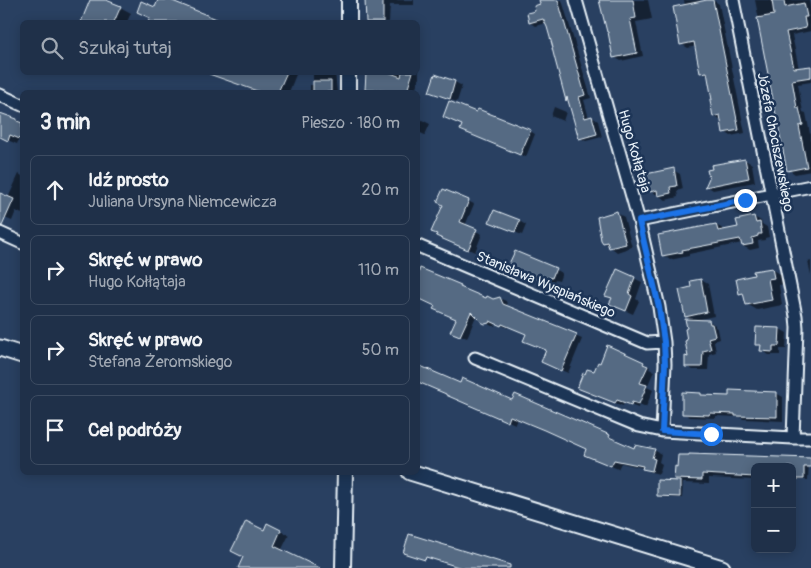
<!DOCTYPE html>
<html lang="pl">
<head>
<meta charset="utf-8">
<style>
  :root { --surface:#1f3049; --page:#2c3c53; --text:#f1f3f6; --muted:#a1a9b4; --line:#3c4b61 }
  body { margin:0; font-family:Pangolin,sans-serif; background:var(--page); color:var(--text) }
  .controls { position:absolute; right:15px; bottom:15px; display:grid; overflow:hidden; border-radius:8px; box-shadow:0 2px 12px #0003 }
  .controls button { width:45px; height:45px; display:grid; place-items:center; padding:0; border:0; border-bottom:1px solid var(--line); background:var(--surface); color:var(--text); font:25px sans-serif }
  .stop { position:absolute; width:15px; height:15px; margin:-11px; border:4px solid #1a73e8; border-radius:50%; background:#fff }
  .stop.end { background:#1a73e8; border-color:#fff; box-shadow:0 1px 5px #0008 }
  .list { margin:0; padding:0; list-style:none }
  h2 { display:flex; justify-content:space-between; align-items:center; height:65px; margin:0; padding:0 20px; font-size:21px }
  h2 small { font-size:16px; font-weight:400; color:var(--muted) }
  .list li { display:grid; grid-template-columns:32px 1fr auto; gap:15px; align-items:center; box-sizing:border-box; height:70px; margin:0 10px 10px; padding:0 10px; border:1px solid var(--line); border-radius:8px }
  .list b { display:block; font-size:19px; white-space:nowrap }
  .list p { margin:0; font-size:16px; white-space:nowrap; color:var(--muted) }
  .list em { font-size:16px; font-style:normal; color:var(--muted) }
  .icon { flex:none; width:28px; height:28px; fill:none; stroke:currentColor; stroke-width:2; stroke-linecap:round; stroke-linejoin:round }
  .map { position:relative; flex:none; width:811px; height:568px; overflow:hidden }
  .search { position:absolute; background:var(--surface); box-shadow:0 2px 12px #0003; left:20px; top:20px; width:400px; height:55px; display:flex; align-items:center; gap:12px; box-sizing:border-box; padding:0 18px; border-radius:8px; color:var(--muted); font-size:19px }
  .panel { position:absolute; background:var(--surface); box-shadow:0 2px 12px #0003; left:20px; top:90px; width:400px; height:385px; border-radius:8px }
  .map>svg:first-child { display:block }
  .shadow { fill:#0007 }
  .building { fill:#556a83; stroke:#e8f1f8 }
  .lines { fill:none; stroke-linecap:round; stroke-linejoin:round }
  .minor-casing { stroke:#e8f1f8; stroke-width:15 }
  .tertiary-casing { stroke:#e8f1f8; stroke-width:18 }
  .secondary-casing { stroke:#e8f1f8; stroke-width:19 }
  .minor { stroke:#1d3557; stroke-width:11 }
  .tertiary { stroke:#1d3557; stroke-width:14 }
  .secondary { stroke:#1d3557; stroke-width:15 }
  .route { stroke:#1a73e8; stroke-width:6 }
  .labels { text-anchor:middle; stroke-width:5; stroke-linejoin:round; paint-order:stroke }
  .street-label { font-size:14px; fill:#e8f1f8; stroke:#1d3557 }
</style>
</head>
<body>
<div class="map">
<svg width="811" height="568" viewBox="0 0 811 568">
  <rect width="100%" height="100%" fill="#294061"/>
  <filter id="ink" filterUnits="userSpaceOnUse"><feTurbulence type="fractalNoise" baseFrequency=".02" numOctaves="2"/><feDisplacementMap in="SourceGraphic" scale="10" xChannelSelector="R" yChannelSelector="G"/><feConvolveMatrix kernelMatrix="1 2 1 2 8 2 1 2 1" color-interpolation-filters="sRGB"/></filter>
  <g filter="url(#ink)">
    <!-- shadow -->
    <path class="shadow" d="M92 0H103L120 7 131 13 127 22H82Z
      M159 0H167L219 22H150L151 18 138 12 155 9Z
      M367 0H414V5H390L389 22H367Z
      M540 0H562L591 98 584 100 589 118 592 117 598 121 602 137 586 141 580 138 570 102 567 100 553 49 555 48 547 23 536 26 530 23 542 5Z
      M600 0H648L652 19 636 22 643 56 621 61 614 57Z
      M684 0H700L701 2 713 0 719 4 745 133 731 136 725 132 722 119 720 120 714 116V101L709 76 701 72 696 46 688 48 681 44 685 6Z
      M755 0H809L811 12V20L810 21 811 31 792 35 799 69 811 67V82L798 84 803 112 806 113 810 134 811 133V171L795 174 789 170Z
      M418 44 419 78 415 90 422 94 418 107V92H367V72H418Z
      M208 72H297L289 92H258L215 76Z
      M313 72H335L337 92H310V85H313Z
      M435 76 455 82 462 86 457 102 437 95 430 91Z
      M554 107 566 112 563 121 551 116Z
      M477 113 530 131 535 134 526 157 462 130Z
      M0 118 17 120 22 123V140L19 139 17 144 0 137Z
      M418 118 430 124 425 135 418 132V180Z
      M745 160 752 164 755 182 713 190 707 186Z
      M673 170 680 174 683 189 677 191 678 197 666 200 651 191Z
      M19 174 22 176V214L16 211 12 221 0 216V194L8 198Z
      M444 190 474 204 465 226 482 234 475 252 444 239Z
      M617 213 624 217 632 247 617 252 604 242Z
      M754 217 761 221 762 224 767 227 769 237 765 238V240L758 241 759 248 750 250 743 246 742 243 689 254V256L670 260 663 255 716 225 723 229V231L739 228Z
      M519 221 526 225 522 235 497 225Z
      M516 252 562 273 559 281 555 280 552 286 517 270Z
      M811 261V275L808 262Z
      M772 269 782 275 784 284 779 285 782 305 757 310 747 304 745 296 740 293 755 276Z
      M421 270 460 287 487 300H493L499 298 506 301 508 308 582 339 568 373 549 365 547 351 530 343 527 334 508 326V328L496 323 495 326H492L482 321 476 316 467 338 458 334 457 319 436 306 418 298V278Z
      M617 270 642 282 636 299 639 301 633 314 611 304Z
      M701 280 708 284 714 316 696 320 709 321 715 325V327L718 329 720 339 714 341 716 352 709 354 708 370H693L686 366 690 358 693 321 686 316 693 288Z
      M780 329 787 333 786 349H780V355H769L762 351V347L757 344Z
      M643 363 650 367 649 369 654 371 647 387 653 390 646 407 639 404 638 408 624 403 623 406 586 392 579 388 595 373Z
      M418 367 460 385 513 401 609 436 616 440 615 441 635 450H654L661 454 659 462 662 464 659 474 651 472 644 468 621 463 618 469 592 458 588 449 517 419 515 424 419 382 418 385Z
      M776 393 783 397V421L743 419 740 417 716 416V418L690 417 683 413 701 394 706 397 730 398Z
      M690 455 809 463 808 480H792V467H755V480L709 478V484L683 483 682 498 661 497 658 495 659 481 682 482 676 479Z
      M268 524 289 535 281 551 317 568H240Z"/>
    <!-- building -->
    <path class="building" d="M90 0H106L121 6 114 22H81Z
      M158 0H170L224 22H148L150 18 137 12 141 1 155 7Z
      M365 0H383V22H366Z
      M539 0H558L585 95 579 97 585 118 592 116 597 134 579 139 567 97 566 101 554 56 552 48H553L547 27 543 19 529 23 527 13 535 11 534 6 540 4Z
      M599 0H633L636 18 630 19 637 53 613 58 608 32H607Z
      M707 0H713L739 130 723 133 720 115 713 117 710 100H712L707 72 700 73 694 42 680 45 673 7Z
      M772 0H784L785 7 804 3 807 17H804L806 28 786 32 794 68 811 66V77L792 80 797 108H799L803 125 799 126 807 167 787 171 757 18 774 15Z
      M209 72H287L278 92H260L209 74Z
      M366 72H388L401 77 402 72H413L407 91 365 90Z
      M435 74 455 81 450 99 429 92Z
      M313 81H331V92H313Z
      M449 101 476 112 478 109 531 130 520 155 460 130 462 125 443 117Z
      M0 113 17 119V121L22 123V140L10 135 8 141 0 137Z
      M745 159 749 178 705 187 709 178 707 170 712 169 711 165Z
      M674 168 677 186 670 187 671 193 658 196 657 190 650 192 646 174Z
      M443 189 469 200 460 222 477 229 468 250 436 236 437 234 431 232 443 205 437 202Z
      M0 193 14 199 2 226H0Z
      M494 210 520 220 515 232 489 222Z
      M617 211 626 244 609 248 607 242 603 243 601 240 597 217Z
      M754 216 756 223 760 222 762 234H758V236L752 238 753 244 742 246 740 239 682 250 683 252 662 256 658 235 716 224 718 231 738 227 736 220Z
      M515 251 556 268 552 278 548 277 545 283 508 266Z
      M420 268 461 285 460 287 486 298 487 296 493 299 500 297 503 304 577 334 561 371 541 362 546 350 523 341 526 334 502 324 501 326 490 321 489 323 485 324 481 322 471 312 460 336 450 332 456 319 433 309 435 306 418 298V275Z
      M772 268 774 278 768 279 772 300 746 305 743 293 739 294 736 279 754 275 753 271Z
      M617 269 635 277 629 294 632 296 626 311 609 304 612 298 605 296Z
      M701 279 707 312 685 317 679 290 691 287 690 281Z
      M685 319 709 320 710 324H712L715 336 708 338 711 349 703 351 702 367H685V356L688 357 685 341 687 340 685 329 687 328Z
      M756 327 780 328 779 346H773V352L760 351 761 345H755Z
      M607 345 644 362 643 364 648 366 640 383 647 385 639 404 632 402 631 405 617 400 615 403 577 388 583 373 585 374 587 369 594 371 598 362 600 363Z
      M418 365 460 383 462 378 512 400 515 394 587 425 610 435 609 437 634 448 635 445 655 449 652 458 655 459 652 471 642 469 643 466 614 460 611 466 584 455 586 449 544 430 510 416 508 422 446 395V394L418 382Z
      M729 390 777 392V417L735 416V414L710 413 709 415 682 414V392L701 393V395L729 396Z
      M689 454 811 458V467H804V479H794V477H792V467H755V477L702 474V480L674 479 675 466 677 467 678 455H689Z
      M657 480 680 481V497L657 496Z
      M246 521 264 530 267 523 281 530 274 546 320 568H238L243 557 231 551Z
      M409 534 510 565V568H462L426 557 425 560 403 553Z"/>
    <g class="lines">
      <defs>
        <path id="minor" d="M576 0 639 221 659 307 664 342 665 364 662 431
          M733 0 796 316 797 328 793 438
          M0 95 22 105
          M639 221 811 186
          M0 233 22 243
          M418 246 647 343 664 342
          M475 358 639 426 662 431 793 438H811"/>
        <path id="tertiary" d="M349 22V0
          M348 92V72
          M343 568 345 472"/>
        <path id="secondary" d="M0 348 22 355
          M410 472 722 568"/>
      </defs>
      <!-- minor casing -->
      <use href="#minor" class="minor-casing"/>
      <!-- tertiary casing -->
      <use href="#tertiary" class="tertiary-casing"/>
      <!-- secondary casing -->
      <use href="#secondary" class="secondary-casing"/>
      <!-- minor -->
      <use href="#minor" class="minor"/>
      <!-- tertiary -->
      <use href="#tertiary" class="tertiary"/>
      <!-- secondary -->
      <use href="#secondary" class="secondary"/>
    </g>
  </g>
  <g class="lines" filter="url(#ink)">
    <!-- route -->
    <path class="route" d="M711 434 662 431 665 364 664 342 659 307 639 221 745 200"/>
  </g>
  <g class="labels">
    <!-- street labels -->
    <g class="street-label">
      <text transform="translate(776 142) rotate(79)" y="5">Józefa Chociszewskiego</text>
      <text transform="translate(635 151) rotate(74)" y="5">Hugo Kołłątaja</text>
      <text transform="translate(546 284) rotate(23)" y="5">Stanisława Wyspiańskiego</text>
    </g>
  </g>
</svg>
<div class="controls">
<button>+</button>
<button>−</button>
</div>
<div class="stop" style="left:711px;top:434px"></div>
<div class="stop end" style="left:745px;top:200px"></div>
<div class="search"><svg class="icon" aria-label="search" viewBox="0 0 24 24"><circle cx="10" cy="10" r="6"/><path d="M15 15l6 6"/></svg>Szukaj tutaj</div>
<section class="panel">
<h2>3 min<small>Pieszo · 180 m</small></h2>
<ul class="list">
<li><svg class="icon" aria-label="ahead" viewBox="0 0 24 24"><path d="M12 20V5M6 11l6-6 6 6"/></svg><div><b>Idź prosto</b><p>Juliana Ursyna Niemcewicza</p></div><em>20 m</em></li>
<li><svg class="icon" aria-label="right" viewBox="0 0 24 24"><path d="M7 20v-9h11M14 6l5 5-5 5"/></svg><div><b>Skręć w prawo</b><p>Hugo Kołłątaja</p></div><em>110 m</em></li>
<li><svg class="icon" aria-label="right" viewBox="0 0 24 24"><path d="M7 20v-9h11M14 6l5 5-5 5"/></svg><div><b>Skręć w prawo</b><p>Stefana Żeromskiego</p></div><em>50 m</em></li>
<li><svg class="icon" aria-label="arrive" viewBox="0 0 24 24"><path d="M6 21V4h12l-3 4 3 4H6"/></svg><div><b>Cel podróży</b></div></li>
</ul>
</section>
</div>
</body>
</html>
